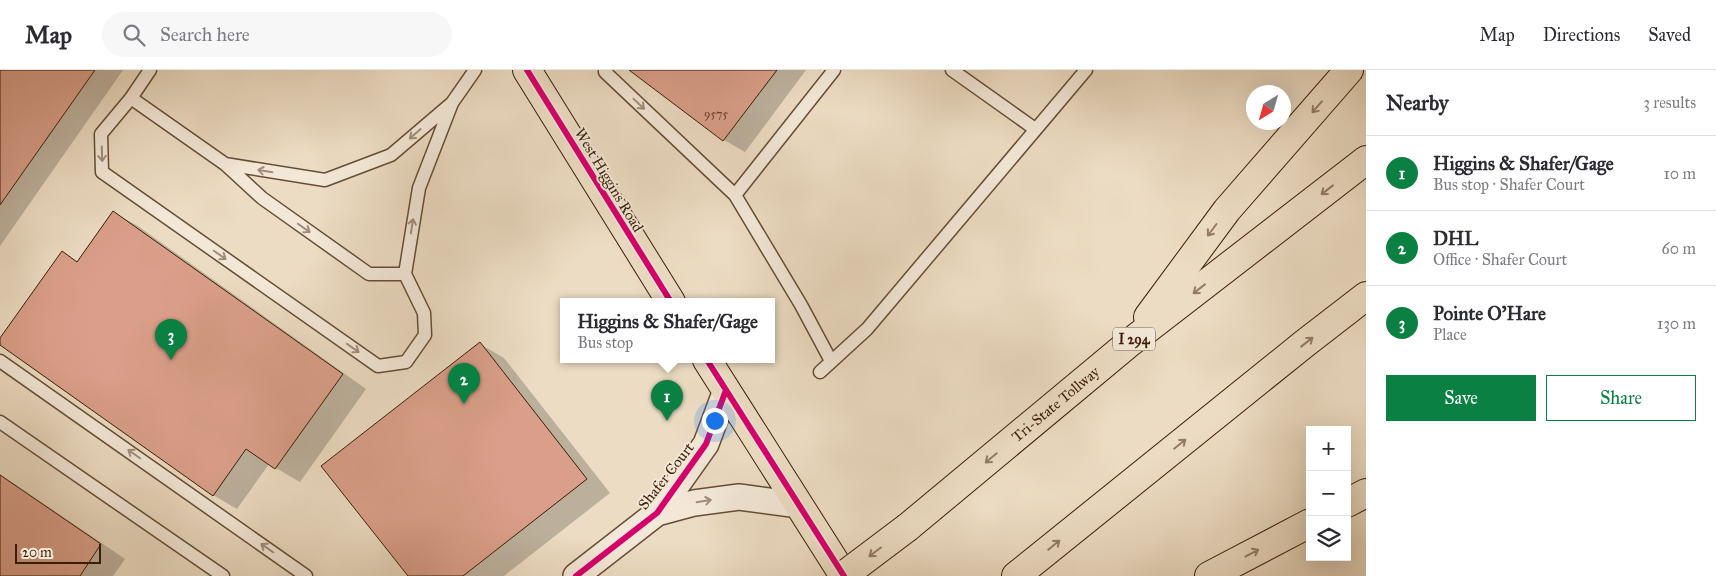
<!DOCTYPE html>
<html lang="en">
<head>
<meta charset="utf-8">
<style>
  :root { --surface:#fff; --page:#f7f7f7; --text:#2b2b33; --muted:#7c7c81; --line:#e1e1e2; --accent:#0b8043 }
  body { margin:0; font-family:"IM FELL Great Primer",serif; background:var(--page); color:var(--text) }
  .controls { position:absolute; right:15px; bottom:15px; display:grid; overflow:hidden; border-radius:0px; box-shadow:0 5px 20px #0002 }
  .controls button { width:45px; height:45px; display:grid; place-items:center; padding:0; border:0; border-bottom:1px solid var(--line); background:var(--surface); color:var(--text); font:25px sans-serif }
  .compass { position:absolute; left:1246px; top:15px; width:45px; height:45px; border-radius:50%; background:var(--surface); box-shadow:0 5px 20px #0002; rotate:217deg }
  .scale { position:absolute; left:15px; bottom:12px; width:86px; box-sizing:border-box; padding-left:5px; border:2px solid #3a1d05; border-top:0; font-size:14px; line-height:18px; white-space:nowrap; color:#3a1d05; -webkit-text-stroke:4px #f3e8d8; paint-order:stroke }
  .you { position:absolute; left:714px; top:350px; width:18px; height:18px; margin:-12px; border:4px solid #fff; border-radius:50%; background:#1a73e8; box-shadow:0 0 0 8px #1a73e833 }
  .badge { display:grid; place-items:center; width:32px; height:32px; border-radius:50%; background:var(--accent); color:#fff; font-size:16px; font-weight:700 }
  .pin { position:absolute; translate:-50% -41px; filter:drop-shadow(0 1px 2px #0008) }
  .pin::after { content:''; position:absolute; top:26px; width:18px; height:15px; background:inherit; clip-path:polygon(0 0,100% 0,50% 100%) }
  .popup { position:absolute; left:560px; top:228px; width:215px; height:65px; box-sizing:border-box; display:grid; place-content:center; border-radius:0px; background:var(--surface); filter:drop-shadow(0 1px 4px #0005); font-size:16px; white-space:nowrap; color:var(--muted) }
  .popup b { font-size:19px; color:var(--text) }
  .popup::after { content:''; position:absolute; left:50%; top:100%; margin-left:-10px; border:10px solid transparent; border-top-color:var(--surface) }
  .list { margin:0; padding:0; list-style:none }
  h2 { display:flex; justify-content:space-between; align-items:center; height:65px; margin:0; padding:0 20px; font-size:21px }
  h2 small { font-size:16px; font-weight:400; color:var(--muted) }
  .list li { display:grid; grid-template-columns:32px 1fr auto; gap:15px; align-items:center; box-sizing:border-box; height:75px; padding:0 20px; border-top:1px solid var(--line) }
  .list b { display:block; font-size:19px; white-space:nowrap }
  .list p { margin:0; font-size:16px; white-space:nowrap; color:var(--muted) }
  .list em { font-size:16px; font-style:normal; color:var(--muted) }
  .actions { display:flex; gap:10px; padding:15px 20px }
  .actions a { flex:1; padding:11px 0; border:1px solid var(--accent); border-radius:0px; text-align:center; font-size:18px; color:var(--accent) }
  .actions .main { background:var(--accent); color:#fff }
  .icon { flex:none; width:28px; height:28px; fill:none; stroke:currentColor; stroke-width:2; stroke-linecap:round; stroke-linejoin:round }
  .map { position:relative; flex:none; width:1366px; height:506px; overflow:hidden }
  header { display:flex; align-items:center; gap:30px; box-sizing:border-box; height:70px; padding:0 25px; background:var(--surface); border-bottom:1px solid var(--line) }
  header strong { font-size:24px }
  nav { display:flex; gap:28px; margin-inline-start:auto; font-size:18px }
  .search { width:350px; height:45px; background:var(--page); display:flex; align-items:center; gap:12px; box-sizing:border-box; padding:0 18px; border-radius:28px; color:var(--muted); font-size:19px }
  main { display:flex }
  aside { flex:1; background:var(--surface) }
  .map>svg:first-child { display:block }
  .shadow { fill:#0003 }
  .building { fill:#da9f8a; stroke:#3a1d05 }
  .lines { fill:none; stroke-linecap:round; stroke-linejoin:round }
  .service-casing { stroke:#664d34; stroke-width:15 }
  .minor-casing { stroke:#664d34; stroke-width:28 }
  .primary-casing { stroke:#3a1d05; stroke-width:30 }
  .motorway-casing { stroke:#3a1d05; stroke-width:30 }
  .service { stroke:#f3e8d8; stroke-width:12 }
  .minor { stroke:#f3e8d8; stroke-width:25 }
  .primary { stroke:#ecdcc3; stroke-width:28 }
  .motorway { stroke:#ecdcc3; stroke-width:28 }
  .motorway-bridge-casing { stroke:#3a1d05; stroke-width:30; stroke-linecap:butt }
  .motorway-bridge { stroke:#ecdcc3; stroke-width:28 }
  .cycleway-casing { stroke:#f3e8d8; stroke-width:9 }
  .cycleway { stroke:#d6006c; stroke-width:6 }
  .oneway { stroke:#a08d79 }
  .oneway2 { stroke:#937c64 }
  .labels { text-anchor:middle; stroke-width:4; stroke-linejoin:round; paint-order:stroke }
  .number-label { font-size:12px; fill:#623e26 }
  .shield { fill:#f3e8d8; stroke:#725a44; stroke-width:1 }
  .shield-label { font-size:14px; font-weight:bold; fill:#3a1d05 }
  .street-label { font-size:15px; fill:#3a1d05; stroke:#f3e8d8 }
</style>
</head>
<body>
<header>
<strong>Map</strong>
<div class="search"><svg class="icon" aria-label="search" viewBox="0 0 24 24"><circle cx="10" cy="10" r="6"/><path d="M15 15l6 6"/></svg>Search here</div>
<nav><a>Map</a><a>Directions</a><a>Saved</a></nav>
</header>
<main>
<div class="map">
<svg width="1366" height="506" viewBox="0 0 1366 506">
  <rect width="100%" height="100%" fill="#ecdcc3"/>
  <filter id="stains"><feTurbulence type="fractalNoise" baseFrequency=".004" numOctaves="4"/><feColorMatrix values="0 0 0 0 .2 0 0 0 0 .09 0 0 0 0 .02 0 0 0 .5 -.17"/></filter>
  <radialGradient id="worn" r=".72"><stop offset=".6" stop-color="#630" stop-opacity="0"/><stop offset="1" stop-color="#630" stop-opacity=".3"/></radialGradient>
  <!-- shadow -->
  <path class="shadow" d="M0 0H123L0 176Z
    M631 0H806L745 82 724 70Z
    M114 143 138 156 366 319 300 412 269 394 237 439 213 425 0 274V270L62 183 78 192Z
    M480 274 504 288 610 423 504 506H409Z
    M0 404 125 489 113 506H0Z"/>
  <!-- building -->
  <path class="building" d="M0 0H95L0 135Z
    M629 0H777L723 71Z
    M113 141 343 304 275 399 246 379 213 426 0 275V268L62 181 77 192Z
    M480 272 587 409 463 506H408L321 396Z
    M0 405 101 474 80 506H0Z"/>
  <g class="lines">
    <defs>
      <path id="service" d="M150 0 131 28 225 94 262 128 369 204H405
        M605 0V2L735 125 801 235 831 291
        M952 0 1035 59
        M131 28 101 64 102 102 378 296 406 292 425 265 424 243 405 204 419 118 452 33
        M225 94 325 110 391 85 452 33 475 0
        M735 125 834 0
        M0 291 306 506
        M820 302 867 259 1086 0
        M0 352 223 506"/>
      <path id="minor" d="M657 443 694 433 739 427 799 435
        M576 506 657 443 706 374 726 320"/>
      <path id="primary" d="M527 0 671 232
        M707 290 844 506"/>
      <g id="motorway">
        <path d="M1148 247 1227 140 1349 0"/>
        <path d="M1347 433 1366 423"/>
        <path id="s1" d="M908 457 1128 274 1366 90"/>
        <path d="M1016 506 1304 274 1366 226"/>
        <path d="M1209 506 1310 453"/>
      </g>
    </defs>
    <!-- service casing -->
    <use href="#service" class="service-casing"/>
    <!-- minor casing -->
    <use href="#minor" class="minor-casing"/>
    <!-- primary casing -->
    <use href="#primary" class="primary-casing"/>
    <!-- motorway casing -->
    <use href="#motorway" class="motorway-casing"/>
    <!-- service -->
    <use href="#service" class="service"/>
    <!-- minor -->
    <use href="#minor" class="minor"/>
    <!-- primary -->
    <use href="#primary" class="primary"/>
    <!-- motorway -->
    <use href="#motorway" class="motorway"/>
    <defs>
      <path id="motorway-bridge" d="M843 506 908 457"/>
    </defs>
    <!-- motorway-bridge casing -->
    <use href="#motorway-bridge" class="motorway-bridge-casing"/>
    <!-- motorway-bridge -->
    <use href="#motorway-bridge" class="motorway-bridge"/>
    <defs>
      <path id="cycleway" d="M527 0 671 232
        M707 290 844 506
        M576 506 657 443 706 374 726 320"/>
    </defs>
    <!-- cycleway casing -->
    <use href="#cycleway" class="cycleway-casing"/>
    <!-- cycleway -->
    <use href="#cycleway" class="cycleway"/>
  </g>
  <!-- one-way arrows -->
  <defs><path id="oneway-shaft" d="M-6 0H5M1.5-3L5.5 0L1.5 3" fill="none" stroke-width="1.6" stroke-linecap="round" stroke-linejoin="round" transform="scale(1.25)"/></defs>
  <g class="oneway">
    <use href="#oneway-shaft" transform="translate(639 34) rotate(43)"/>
    <use href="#oneway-shaft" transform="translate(415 64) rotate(139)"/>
    <use href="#oneway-shaft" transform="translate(102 84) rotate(88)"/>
    <use href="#oneway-shaft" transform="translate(265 101) rotate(-171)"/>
    <use href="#oneway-shaft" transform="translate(412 156) rotate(-81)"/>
    <use href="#oneway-shaft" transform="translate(304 158) rotate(35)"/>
    <use href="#oneway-shaft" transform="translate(220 185) rotate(35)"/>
    <use href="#oneway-shaft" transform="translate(353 278) rotate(35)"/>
    <use href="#oneway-shaft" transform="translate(134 384) rotate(-145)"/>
    <use href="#oneway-shaft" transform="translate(704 431) rotate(-9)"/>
    <use href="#oneway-shaft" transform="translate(267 478) rotate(-145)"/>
  </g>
  <g class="oneway2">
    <use href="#oneway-shaft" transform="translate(1317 37) rotate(131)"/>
    <use href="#oneway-shaft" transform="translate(1327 120) rotate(142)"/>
    <use href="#oneway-shaft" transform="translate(1212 160) rotate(127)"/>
    <use href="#oneway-shaft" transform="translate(1199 219) rotate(142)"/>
    <use href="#oneway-shaft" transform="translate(1307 272) rotate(-38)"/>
    <use href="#oneway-shaft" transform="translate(1180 374) rotate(-39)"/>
    <use href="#oneway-shaft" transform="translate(991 388) rotate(140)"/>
    <use href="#oneway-shaft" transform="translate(1054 475) rotate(-39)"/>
    <use href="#oneway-shaft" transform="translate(875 482) rotate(143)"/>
    <use href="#oneway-shaft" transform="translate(1252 483) rotate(-28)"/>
  </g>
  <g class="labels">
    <!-- number labels -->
    <g class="number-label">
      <text x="716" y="48">9575</text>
    </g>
    <!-- shield labels -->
    <rect class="shield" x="1113" y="257.5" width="42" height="23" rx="4"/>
    <g class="shield-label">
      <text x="1134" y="274">I 294</text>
    </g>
    <!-- street labels -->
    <g class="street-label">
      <text transform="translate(609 110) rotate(59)" y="5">West Higgins Road</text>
      <text dy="5" stroke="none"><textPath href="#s1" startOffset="192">Tri-State Tollway</textPath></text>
      <text transform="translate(666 406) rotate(-52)" y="5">Shafer Court</text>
    </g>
  </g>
  <rect width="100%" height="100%" filter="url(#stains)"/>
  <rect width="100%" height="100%" fill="url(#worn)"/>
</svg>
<div class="controls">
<button>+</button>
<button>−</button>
<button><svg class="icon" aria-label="layers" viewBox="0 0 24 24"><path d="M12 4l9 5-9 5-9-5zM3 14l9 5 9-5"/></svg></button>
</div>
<svg class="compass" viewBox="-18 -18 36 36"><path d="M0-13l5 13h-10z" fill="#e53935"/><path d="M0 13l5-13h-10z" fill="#7c7c81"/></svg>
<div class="scale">20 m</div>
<div class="you"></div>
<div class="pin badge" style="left:667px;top:351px">1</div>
<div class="popup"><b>Higgins &amp; Shafer/Gage</b>Bus stop</div>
<div class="pin badge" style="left:464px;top:334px">2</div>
<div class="pin badge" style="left:171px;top:290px">3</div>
</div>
<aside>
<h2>Nearby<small>3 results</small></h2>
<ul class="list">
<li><span class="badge">1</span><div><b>Higgins &amp; Shafer/Gage</b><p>Bus stop · Shafer Court</p></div><em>10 m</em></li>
<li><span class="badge">2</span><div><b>DHL</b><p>Office · Shafer Court</p></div><em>60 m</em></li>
<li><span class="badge">3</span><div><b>Pointe O'Hare</b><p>Place</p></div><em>130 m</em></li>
</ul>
<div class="actions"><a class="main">Save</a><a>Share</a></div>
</aside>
</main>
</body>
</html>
